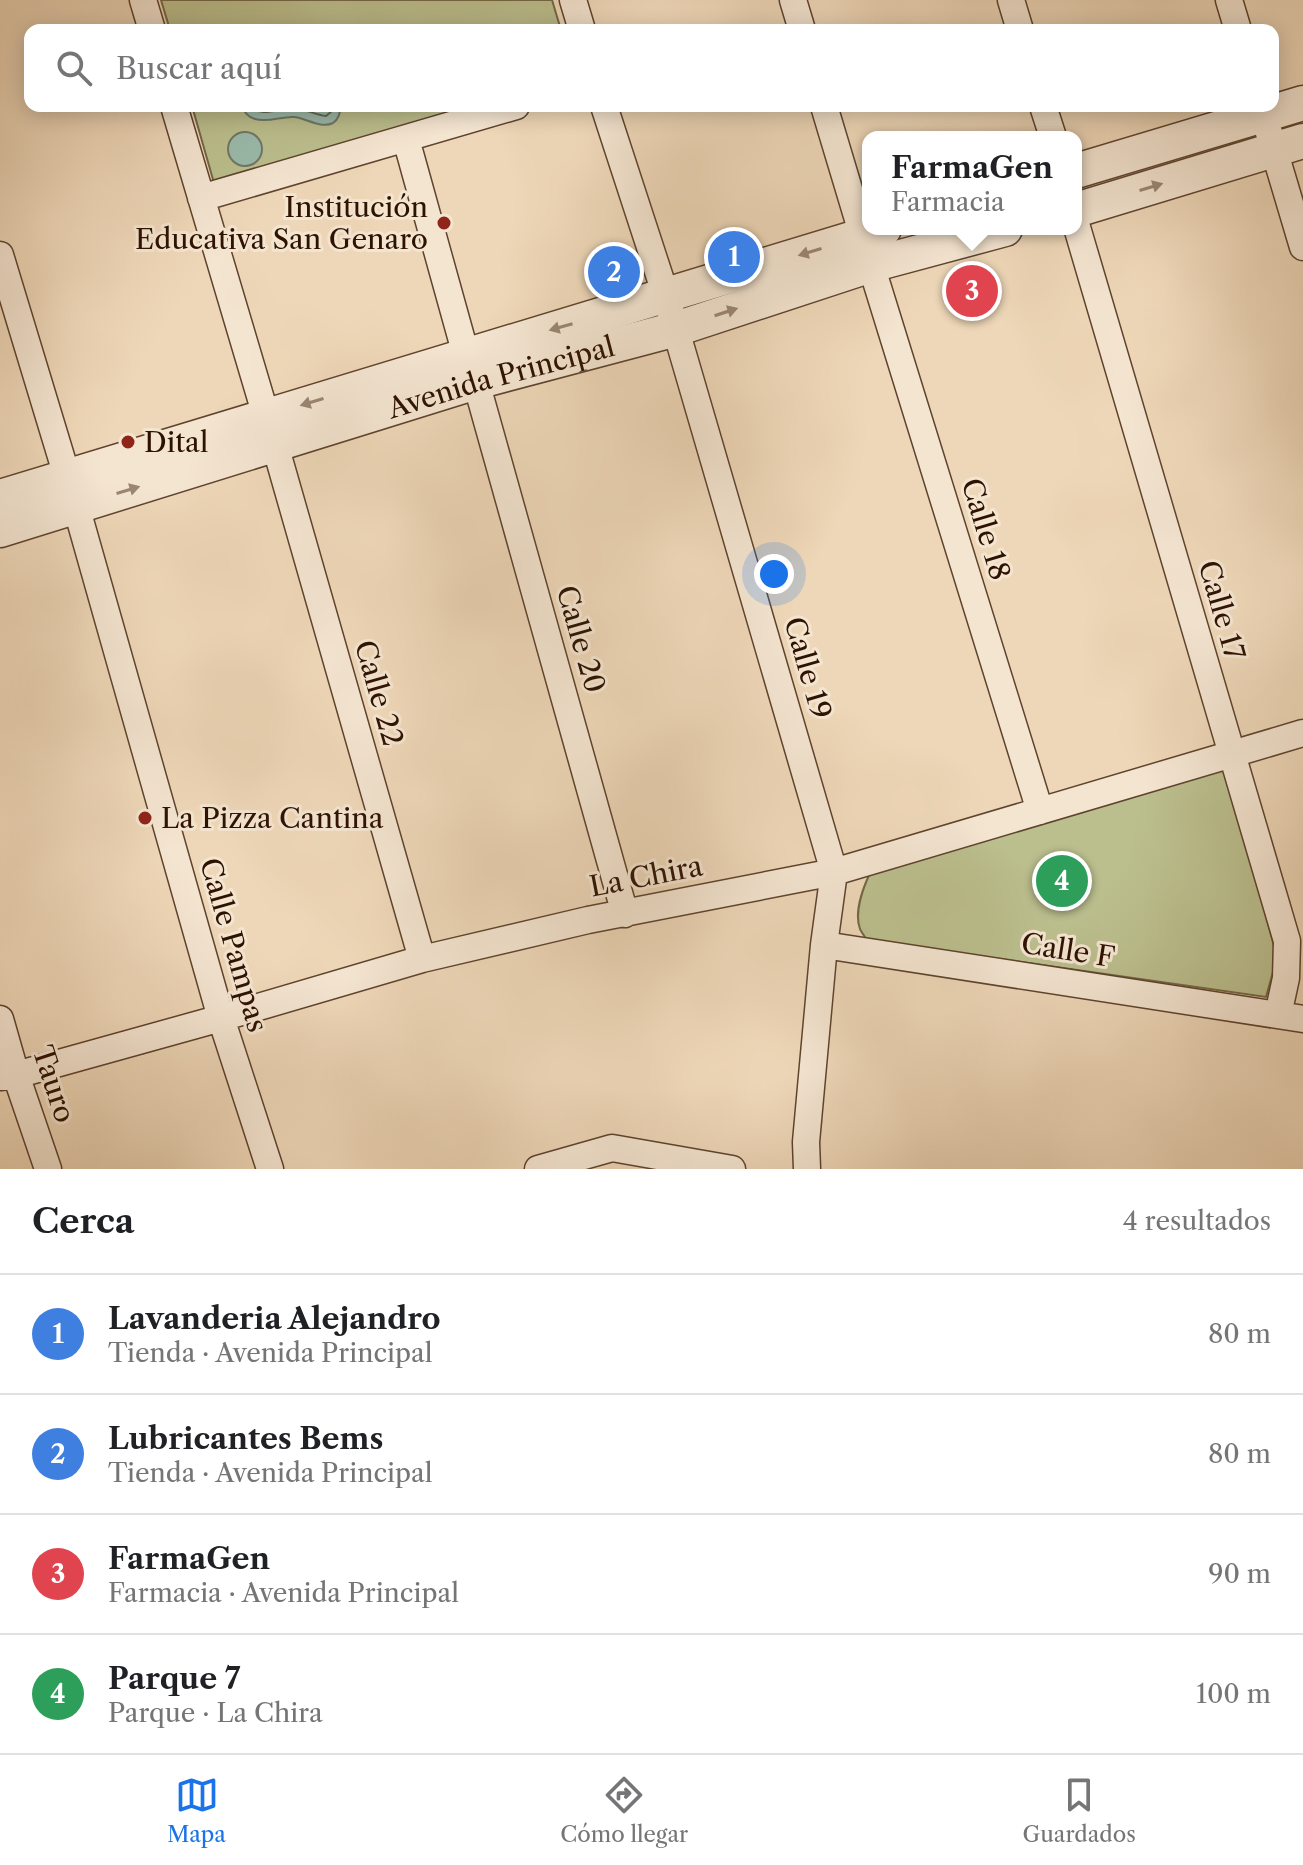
<!DOCTYPE html>
<html lang="es">
<head>
<meta charset="utf-8">
<style>
  :root { --surface:#fff; --page:#f6f6f6; --text:#202124; --muted:#757577; --line:#e0e0e0; --accent:#1a73e8 }
  body { margin:0; font-family:"Libre Caslon Text",serif; background:var(--page); color:var(--text) }
  .you { position:absolute; left:774px; top:574px; width:28px; height:28px; margin:-20px; border:6px solid #fff; border-radius:50%; background:#1a73e8; box-shadow:0 0 0 12px #1a73e833 }
  .badge { display:grid; place-items:center; width:52px; height:52px; border-radius:50%; background:var(--accent); color:#fff; font-size:26px; font-weight:700 }
  .pin { position:absolute; translate:-50% -50%; border:4px solid #fff; box-shadow:0 2px 8px #0006 }
  .popup { position:absolute; left:862px; top:131px; width:220px; height:104px; box-sizing:border-box; display:grid; place-content:center; border-radius:16px; background:var(--surface); filter:drop-shadow(0 2px 6px #0005); font-size:26px; white-space:nowrap; color:var(--muted) }
  .popup b { font-size:30px; color:var(--text) }
  .popup::after { content:''; position:absolute; left:50%; top:100%; margin-left:-16px; border:16px solid transparent; border-top-color:var(--surface) }
  .list { margin:0; padding:0; list-style:none }
  h2 { display:flex; justify-content:space-between; align-items:center; height:104px; margin:0; padding:0 32px; font-size:34px }
  h2 small { font-size:26px; font-weight:400; color:var(--muted) }
  .list li { display:grid; grid-template-columns:52px 1fr auto; gap:24px; align-items:center; box-sizing:border-box; height:120px; padding:0 32px; border-top:2px solid var(--line) }
  .list b { display:block; font-size:30px; white-space:nowrap }
  .list p { margin:0; font-size:26px; white-space:nowrap; color:var(--muted) }
  .list em { font-size:26px; font-style:normal; color:var(--muted) }
  .icon { flex:none; width:44px; height:44px; fill:none; stroke:currentColor; stroke-width:2; stroke-linecap:round; stroke-linejoin:round }
  .map { position:relative; flex:none; width:1303px; height:1169px; overflow:hidden }
  .search { position:absolute; background:var(--surface); box-shadow:0 4px 20px #0003; left:24px; right:24px; top:24px; height:88px; display:flex; align-items:center; gap:20px; box-sizing:border-box; padding:0 28px; border-radius:16px; color:var(--muted); font-size:30px }
  .sheet { height:584px; background:var(--surface) }
  nav { display:flex; justify-content:space-around; align-items:center; box-sizing:border-box; height:112px; border-top:2px solid var(--line); background:var(--surface); font-size:22px; color:var(--muted) }
  nav a { display:grid; justify-items:center; gap:4px }
  nav .on { color:var(--accent) }
  .map>svg:first-child { display:block }
  .green { fill:#bbbe8d; stroke:#746846; stroke-width:2 }
  .water { fill:#9abaab; stroke:#6f7767; stroke-width:2 }
  .lines { fill:none; stroke-linecap:round; stroke-linejoin:round }
  .shore { stroke:#646656; stroke-width:2 }
  .minor-casing { stroke:#5e432e; stroke-width:29 }
  .tertiary-casing { stroke:#5e432e; stroke-width:37 }
  .minor { stroke:#f4e5d1; stroke-width:26 }
  .tertiary { stroke:#f4e5d1; stroke-width:34 }
  .oneway { fill:#9b8673 }
  .poi-dot { fill:#8f2418; stroke:#f4e5d1; stroke-width:3 }
  .labels { text-anchor:middle; stroke-width:6; stroke-linejoin:round; paint-order:stroke }
  .poi-label { font-size:28px; fill:#2e1200; stroke:#f4e5d1; text-anchor:start }
  .street-label { font-size:28px; fill:#2e1200; stroke:#f4e5d1 }
</style>
</head>
<body>
<div class="map">
<svg width="1303" height="1169" viewBox="0 0 1303 1169">
  <rect width="100%" height="100%" fill="#eed7b8"/>
  <filter id="stains"><feTurbulence type="fractalNoise" baseFrequency=".0025" numOctaves="4"/><feColorMatrix values="0 0 0 0 .2 0 0 0 0 .09 0 0 0 0 .02 0 0 0 .5 -.17"/></filter>
  <radialGradient id="worn" r=".72"><stop offset=".6" stop-color="#630" stop-opacity="0"/><stop offset="1" stop-color="#630" stop-opacity=".3"/></radialGradient>
  <!-- green -->
  <path class="green" d="M161 0H552L561 30H170Z
    M192 106H484L214 183Z
    M1223 767 1265 911 1277 958 1266 997 867 940C865 937 862 933 860 929 854 913 863 888 870 873Z"/>
  <!-- water -->
  <path class="water" d="M242 106H341C340 112 339 119 333 123 321 129 306 118 294 117 282 116 268 123 255 119 248 117 245 113 242 106Z
    M228 149a17 17 0 1 1 34 0a17 17 0 1 1-34 0Z"/>
  <g class="lines">
    <!-- shore -->
    <path class="shore" d="M251 106C262 119 279 107 294 108 306 109 315 115 326 116L332 111 334 106"/>
    <defs>
      <path id="minor" d="M143 0 152 30
        M573 0 582 30
        M793 0 802 30
        M1011 0 1020 30
        M1229 0 1238 30
        M174 106 266 416
        M604 106 666 296 834 872 824 945 806 1142 807 1169
        M824 106 863 236
        M1043 106 1053 137
        M1261 106 1303 247
        M406 139 466 355
        M201 198 516 106
        M1076 224 1287 941 1286 978 1278 1015
        M0 255 76 506 221 1018 270 1169
        M871 265 1040 811
        M476 382 625 914
        M275 445 422 959
        M824 945 1303 1019
        M0 1019 16 1075 48 1169
        M0 1077 16 1075 221 1018 422 959 588 920 834 872 1303 733
        M538 1169 612 1148 732 1169"/>
      <g id="tertiary">
        <path d="M1076 171 1303 103"/>
        <path d="M1076 210 1303 141"/>
        <path d="M0 497 884 229"/>
        <path id="s1" d="M0 530 476 382 676 329 871 265 1005 229"/>
      </g>
    </defs>
    <!-- minor casing -->
    <use href="#minor" class="minor-casing"/>
    <!-- tertiary casing -->
    <use href="#tertiary" class="tertiary-casing"/>
    <!-- minor -->
    <use href="#minor" class="minor"/>
    <!-- tertiary -->
    <use href="#tertiary" class="tertiary"/>
  </g>
  <!-- one-way arrows -->
  <defs><path id="oneway-solid" d="M-6-.8H1V-3.2L6.5 0L1 3.2V.8H-6Z" transform="scale(2)"/></defs>
  <g class="oneway">
    <use href="#oneway-solid" transform="translate(1151 187) rotate(-17)"/>
    <use href="#oneway-solid" transform="translate(810 252) rotate(163)"/>
    <use href="#oneway-solid" transform="translate(726 312) rotate(-18)"/>
    <use href="#oneway-solid" transform="translate(561 327) rotate(164)"/>
    <use href="#oneway-solid" transform="translate(312 402) rotate(163)"/>
    <use href="#oneway-solid" transform="translate(128 490) rotate(-17)"/>
  </g>
  <!-- markers -->
  <g class="poi-dot">
    <circle cx="444" cy="223" r="8"/>
    <circle cx="128" cy="442" r="8"/>
    <circle cx="145" cy="818" r="8"/>
  </g>
  <g class="labels">
    <!-- poi labels -->
    <g class="poi-label">
      <text x="428" y="217" text-anchor="end">Institución<tspan x="428" dy="32">Educativa San Genaro</tspan></text>
      <text x="144" y="452">Dital</text>
      <text x="161" y="828">La Pizza Cantina</text>
    </g>
    <!-- street labels -->
    <g class="street-label">
      <text dy="10" stroke="none"><textPath href="#s1" startOffset="524">Avenida Principal</textPath></text>
      <text transform="translate(986 529) rotate(73)" y="10">Calle 18</text>
      <text transform="translate(1222 610) rotate(74)" y="10">Calle 17</text>
      <text transform="translate(581 639) rotate(74)" y="10">Calle 20</text>
      <text transform="translate(808 668) rotate(74)" y="10">Calle 19</text>
      <text transform="translate(379 693) rotate(74)" y="10">Calle 22</text>
      <text transform="translate(646 876) rotate(-11)" y="10">La Chira</text>
      <text transform="translate(234 945) rotate(74)" y="10">Calle Pampas</text>
      <text transform="translate(1068 950) rotate(9)" y="10">Calle F</text>
      <text transform="translate(54 1084) rotate(72)" y="10">Tauro</text>
    </g>
  </g>
  <rect width="100%" height="100%" filter="url(#stains)"/>
  <rect width="100%" height="100%" fill="url(#worn)"/>
</svg>
<div class="you"></div>
<div class="pin badge" style="left:734px;top:257px;background:#3f7fe0">1</div>
<div class="pin badge" style="left:614px;top:272px;background:#3f7fe0">2</div>
<div class="pin badge" style="left:972px;top:291px;background:#e0444e">3</div>
<div class="popup"><b>FarmaGen</b>Farmacia</div>
<div class="pin badge" style="left:1062px;top:881px;background:#2e9e5b">4</div>
<div class="search"><svg class="icon" aria-label="search" viewBox="0 0 24 24"><circle cx="10" cy="10" r="6"/><path d="M15 15l6 6"/></svg>Buscar aquí</div>
</div>
<section class="sheet">
<h2>Cerca<small>4 resultados</small></h2>
<ul class="list">
<li><span class="badge" style="background:#3f7fe0">1</span><div><b>Lavanderia Alejandro</b><p>Tienda · Avenida Principal</p></div><em>80 m</em></li>
<li><span class="badge" style="background:#3f7fe0">2</span><div><b>Lubricantes Bems</b><p>Tienda · Avenida Principal</p></div><em>80 m</em></li>
<li><span class="badge" style="background:#e0444e">3</span><div><b>FarmaGen</b><p>Farmacia · Avenida Principal</p></div><em>90 m</em></li>
<li><span class="badge" style="background:#2e9e5b">4</span><div><b>Parque 7</b><p>Parque · La Chira</p></div><em>100 m</em></li>
</ul>
</section>
<nav>
<a class="on"><svg class="icon" aria-label="map" viewBox="0 0 24 24"><path d="M3 6l6-2 6 2 6-2v14l-6 2-6-2-6 2zM9 4v14M15 6v14"/></svg>Mapa</a>
<a><svg class="icon" aria-label="directions" viewBox="0 0 24 24"><path d="M12 3l9 9-9 9-9-9zM9 14v-3h6M13 9l2 2-2 2"/></svg>Cómo llegar</a>
<a><svg class="icon" aria-label="saved" viewBox="0 0 24 24"><path d="M7 4h10v16l-5-4-5 4z"/></svg>Guardados</a>
</nav>
</body>
</html>
